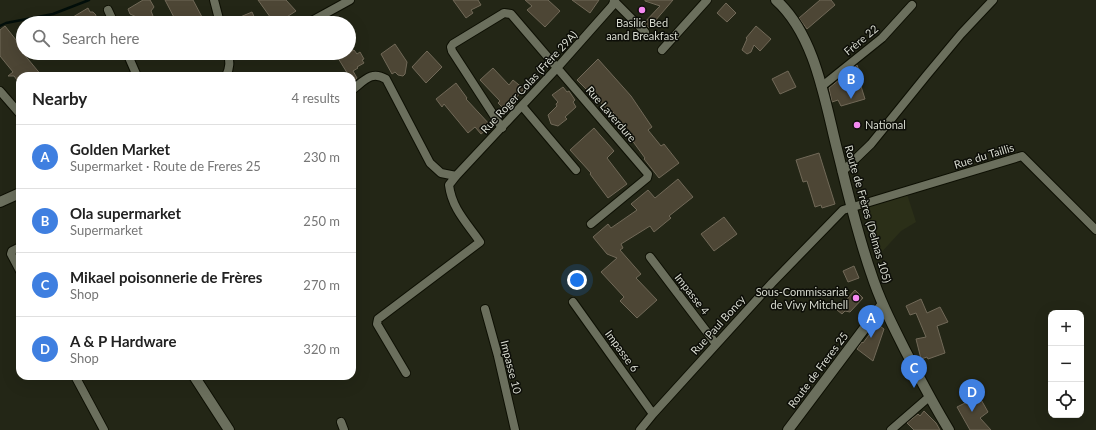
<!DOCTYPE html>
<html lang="en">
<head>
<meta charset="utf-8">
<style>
  :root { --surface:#fff; --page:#f6f6f6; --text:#222; --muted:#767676; --line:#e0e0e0; --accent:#2563eb }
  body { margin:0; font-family:Lato,sans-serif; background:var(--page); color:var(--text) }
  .controls { position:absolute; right:12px; bottom:12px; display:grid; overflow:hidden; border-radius:8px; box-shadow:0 4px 16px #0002 }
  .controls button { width:36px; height:36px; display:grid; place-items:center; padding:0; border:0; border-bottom:1px solid var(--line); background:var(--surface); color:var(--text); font:20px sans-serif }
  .you { position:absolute; left:577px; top:280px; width:14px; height:14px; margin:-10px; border:3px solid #fff; border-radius:50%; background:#1a73e8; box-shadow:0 0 0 6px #1a73e833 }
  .badge { display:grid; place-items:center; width:26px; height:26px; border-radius:50%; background:var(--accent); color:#fff; font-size:13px; font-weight:700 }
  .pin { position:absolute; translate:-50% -33px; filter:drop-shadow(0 1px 2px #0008) }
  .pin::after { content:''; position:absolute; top:21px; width:14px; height:12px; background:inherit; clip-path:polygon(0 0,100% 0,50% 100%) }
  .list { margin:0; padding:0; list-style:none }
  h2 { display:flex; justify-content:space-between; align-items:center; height:52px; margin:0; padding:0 16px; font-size:17px }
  h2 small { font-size:13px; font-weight:400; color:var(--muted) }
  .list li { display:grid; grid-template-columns:26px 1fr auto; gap:12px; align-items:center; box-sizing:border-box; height:64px; padding:0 16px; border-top:1px solid var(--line) }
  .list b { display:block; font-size:15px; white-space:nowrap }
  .list p { margin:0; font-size:13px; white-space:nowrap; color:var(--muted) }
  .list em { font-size:13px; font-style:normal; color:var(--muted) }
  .icon { flex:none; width:22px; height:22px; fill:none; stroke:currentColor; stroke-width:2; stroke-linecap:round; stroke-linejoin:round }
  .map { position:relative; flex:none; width:1096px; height:430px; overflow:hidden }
  .search { position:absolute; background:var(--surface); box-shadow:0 4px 16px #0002; left:16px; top:16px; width:340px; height:44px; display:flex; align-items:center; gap:10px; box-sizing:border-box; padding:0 14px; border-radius:22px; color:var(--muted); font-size:15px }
  .panel { position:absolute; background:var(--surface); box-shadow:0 4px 16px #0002; left:16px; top:72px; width:340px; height:308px; border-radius:12px }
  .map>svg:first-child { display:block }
  .built { fill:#2b2f18 }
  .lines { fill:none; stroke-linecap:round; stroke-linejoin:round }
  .stream { stroke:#020e0a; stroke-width:2.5 }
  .building { fill:#4d4635; stroke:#716958 }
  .minor-casing { stroke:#0d0f03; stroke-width:10 }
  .tertiary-casing { stroke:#0d0f03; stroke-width:12 }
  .secondary-casing { stroke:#0d0f03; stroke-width:12 }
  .minor { stroke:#6b6f5d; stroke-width:8 }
  .tertiary { stroke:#6b6f5d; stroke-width:10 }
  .secondary { stroke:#6b6f5d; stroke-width:10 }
  .poi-dot { fill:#f489f0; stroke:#0d0e08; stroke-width:1.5 }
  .labels { text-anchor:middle; stroke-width:3; stroke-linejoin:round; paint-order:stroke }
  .poi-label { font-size:11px; fill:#d8dbd0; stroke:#0d0e08 }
  .street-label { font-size:11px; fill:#d8dbd0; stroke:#0d0e08 }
</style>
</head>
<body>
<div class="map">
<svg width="1096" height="430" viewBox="0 0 1096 430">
  <rect width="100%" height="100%" fill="#232616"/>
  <!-- built -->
  <path class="built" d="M907 194 916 222 901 231 878 256 864 208Z"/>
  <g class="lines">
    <!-- stream -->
    <path class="stream" d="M0 26 6 23 53 14 89 0"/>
  </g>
  <!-- building -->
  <path class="building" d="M143 0H150L154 7 151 11 153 16 151 18 154 23H150L130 14 128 9Z
    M165 0H193L202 17 192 23H177Z
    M258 0H286L296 11 282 20 277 18 273 21Z
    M453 0H478L481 5 471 10 473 13 466 18Z
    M525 0H548L560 11 545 27 527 10 532 6Z
    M572 0H599L590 13Z
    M645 0H673L649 28 644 23 660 6 645 1Z
    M820 0H831L835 5 807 29 799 18Z
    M726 3 736 13 727 22 717 13Z
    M88 8 90 12H93L96 15 95 18 91 20V23H63Z
    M252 12 257 23H226Z
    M5 26 20 45 17 44 23 53 42 76H20V84L14 76H8L13 72 0 56V30Z
    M756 26 771 39 760 51 754 45 751 52 747 54 742 50 747 39 746 38Z
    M395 44 407 62 405 74 403 76 398 75 395 72 392 74 381 54Z
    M354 50 357 54 360 52 364 59 362 60 364 63 357 67 358 68 353 71 357 78 353 82 352 76H349L338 58Z
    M427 51 442 67 426 83 412 67Z
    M598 59 631 96 652 127 648 130 661 146 664 144 679 163 659 178 644 159 645 158 634 143 624 126 613 112 611 114 593 94 592 95 577 80Z
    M857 65 862 79 859 80 865 99 841 106 838 100 832 102 829 88Z
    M493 68 509 85 513 80 524 89 513 101 516 103 512 108 507 104 503 108 498 103 500 101 480 80Z
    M788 71 796 87 780 94 772 79Z
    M456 83 467 98 466 99 491 126 481 134 475 127 468 133 444 104 442 107 436 99Z
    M563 87 567 92 569 91 575 100 573 102 576 107 565 117 567 119 558 126 551 124 548 115 557 106 556 104 558 102 552 95Z
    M594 128 614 151 607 158 627 184 608 198 590 174 591 173 570 150Z
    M819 153 835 204 822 208 821 205 815 207 807 181 803 182 796 160Z
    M678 179 693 197 669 216 671 218 654 232 650 226 621 244 623 248 620 250 641 274 636 278 657 300 637 318 620 301 624 297 601 272 617 258 607 254 593 237 608 224 611 228 637 210 631 204 648 190 655 198Z
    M724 217 737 234 714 251 701 234Z
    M854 266 859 278 848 282 843 271Z
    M855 290 863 298 850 312 845 311 842 314 837 310Z
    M921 299 927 313 940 307 948 322 937 326 945 353 928 359 927 357 921 359 916 339 926 337 916 313 910 315 906 306Z
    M877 324 884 329 873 361 857 349 862 342 863 343Z
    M979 396 988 412 980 418 991 430H970L957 407Z
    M924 411 936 423 940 430H914L907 423 918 414 920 416Z"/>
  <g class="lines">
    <defs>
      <path id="minor" d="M214 0 220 23
        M614 1 645 32
        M108 10 114 23
        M310 22 350 0
        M662 50 707 0
        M127 53 137 76
        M226 76C230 68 230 62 228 53
        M821 87 882 38 912 5
        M352 90C364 81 371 70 386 79L430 163 441 173 456 176
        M0 91 20 114
        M522 106 576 170
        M502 128 452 51 451 47 453 44 504 13 511 14 648 174 647 178 591 224
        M842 172 871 144 926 76 961 34 993 0
        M20 247 12 251 11 254 20 271
        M650 257 716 344
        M573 302 653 414
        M485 309 498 356 515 430
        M406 373 377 324 378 319 480 242C467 223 452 209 449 185L456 176 557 68 612 6 615 0
        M75 376 104 430
        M341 422 344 430
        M640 430 653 414 772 283 843 210 1022 156 1096 230
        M891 430 929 397"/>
      <path id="tertiary" d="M0 202 20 193
        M194 376 229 430
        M788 430 882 305"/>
      <path id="secondary" d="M776 0C816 36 825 103 838 153 848 193 857 233 871 273 880 301 892 324 905 350 919 377 933 404 949 430"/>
    </defs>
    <!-- minor casing -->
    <use href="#minor" class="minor-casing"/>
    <!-- tertiary casing -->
    <use href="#tertiary" class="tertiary-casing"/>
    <!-- secondary casing -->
    <use href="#secondary" class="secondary-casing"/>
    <!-- minor -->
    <use href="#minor" class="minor"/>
    <!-- tertiary -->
    <use href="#tertiary" class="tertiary"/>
    <!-- secondary -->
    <use href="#secondary" class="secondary"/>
  </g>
  <!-- markers -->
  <g class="poi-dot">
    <circle cx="642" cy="10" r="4"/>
    <circle cx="857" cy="125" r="4"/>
    <circle cx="856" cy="298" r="4"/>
  </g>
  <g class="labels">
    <!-- poi labels -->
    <g class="poi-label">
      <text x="642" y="27">Basilic Bed<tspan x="642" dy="13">aand Breakfast</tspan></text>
      <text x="865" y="129" text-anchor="start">National</text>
      <text x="848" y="296" text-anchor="end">Sous-Commissariat<tspan x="848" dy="13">de Vivy Mitchell</tspan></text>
    </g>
    <!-- street labels -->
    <g class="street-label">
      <text transform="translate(861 40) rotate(-40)" y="4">Frère 22</text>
      <text transform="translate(529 82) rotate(-47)" y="4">Rue Roger Colas (Frère 29A)</text>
      <text transform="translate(611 114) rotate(49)" y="4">Rue Laverdure</text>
      <text transform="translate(984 156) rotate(-17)" y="4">Rue du Taillis</text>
      <text transform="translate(868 214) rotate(74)" y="4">Route de Frères (Delmas 105)</text>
      <text transform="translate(692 294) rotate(52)" y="4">Impasse 4</text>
      <text transform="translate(718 325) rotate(-48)" y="4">Rue Paul Boncy</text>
      <text transform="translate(622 351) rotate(54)" y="4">Impasse 6</text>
      <text transform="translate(511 367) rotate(76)" y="4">Impasse 10</text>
      <text transform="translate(818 370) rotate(-53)" y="4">Route de Freres 25</text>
    </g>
  </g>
</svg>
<div class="controls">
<button>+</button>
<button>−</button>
<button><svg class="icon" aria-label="locate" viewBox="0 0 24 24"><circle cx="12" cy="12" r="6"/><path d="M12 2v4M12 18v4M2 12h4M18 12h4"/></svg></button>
</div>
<div class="you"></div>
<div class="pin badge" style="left:871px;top:338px;background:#3f7fe0">A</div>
<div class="pin badge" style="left:851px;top:99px;background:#3f7fe0">B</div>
<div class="pin badge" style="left:914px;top:388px;background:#3f7fe0">C</div>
<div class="pin badge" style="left:972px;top:412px;background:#3f7fe0">D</div>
<div class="search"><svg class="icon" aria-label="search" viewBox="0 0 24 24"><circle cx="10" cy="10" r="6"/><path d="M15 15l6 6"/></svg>Search here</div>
<section class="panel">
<h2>Nearby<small>4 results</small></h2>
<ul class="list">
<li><span class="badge" style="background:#3f7fe0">A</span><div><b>Golden Market</b><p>Supermarket · Route de Freres 25</p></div><em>230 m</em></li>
<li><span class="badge" style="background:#3f7fe0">B</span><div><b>Ola supermarket</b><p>Supermarket</p></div><em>250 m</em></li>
<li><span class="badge" style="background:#3f7fe0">C</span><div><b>Mikael poisonnerie de Frères</b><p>Shop</p></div><em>270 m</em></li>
<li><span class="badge" style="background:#3f7fe0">D</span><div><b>A &amp; P Hardware</b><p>Shop</p></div><em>320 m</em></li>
</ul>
</section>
</div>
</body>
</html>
